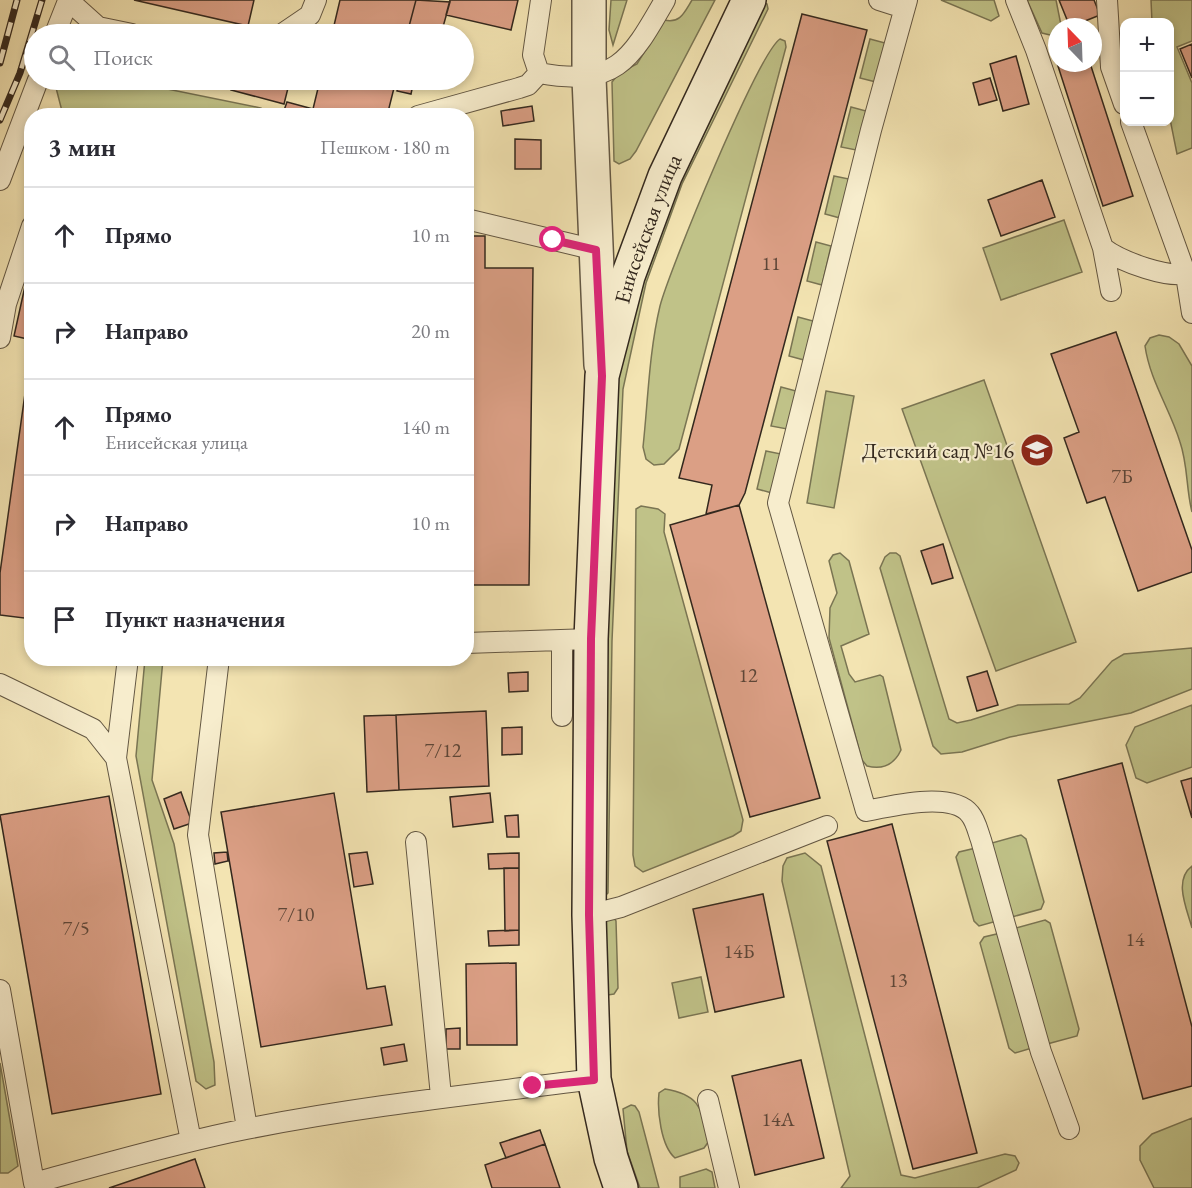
<!DOCTYPE html>
<html lang="ru">
<head>
<meta charset="utf-8">
<style>
  :root { --surface:#fff; --page:#f2f2f3; --text:#2b2b33; --muted:#7c7c81; --line:#e1e1e2 }
  body { margin:0; font-family:"EB Garamond",serif; background:var(--page); color:var(--text) }
  .controls { position:absolute; right:18px; top:18px; display:grid; overflow:hidden; border-radius:12px; box-shadow:0 3px 9px #0003 }
  .controls button { width:54px; height:54px; display:grid; place-items:center; padding:0; border:0; border-bottom:2px solid var(--line); background:var(--surface); color:var(--text); font:30px sans-serif }
  .compass { position:absolute; left:1048px; top:18px; width:54px; height:54px; border-radius:50%; background:var(--surface); box-shadow:0 3px 9px #0003; rotate:337deg }
  .stop { position:absolute; width:18px; height:18px; margin:-14px; border:4px solid #db2777; border-radius:50%; background:#fff }
  .stop.end { background:#db2777; border-color:#fff; box-shadow:0 2px 6px #0008 }
  .list { margin:0; padding:0; list-style:none }
  h2 { display:flex; justify-content:space-between; align-items:center; height:78px; margin:0; padding:0 24px; font-size:26px }
  h2 small { font-size:20px; font-weight:400; color:var(--muted) }
  .list li { display:grid; grid-template-columns:39px 1fr auto; gap:18px; align-items:center; box-sizing:border-box; height:96px; padding:0 24px; border-top:2px solid var(--line) }
  .list b { display:block; font-size:22px; white-space:nowrap }
  .list p { margin:0; font-size:20px; white-space:nowrap; color:var(--muted) }
  .list em { font-size:20px; font-style:normal; color:var(--muted) }
  .icon { flex:none; width:33px; height:33px; fill:none; stroke:currentColor; stroke-width:2; stroke-linecap:round; stroke-linejoin:round }
  .map { position:relative; flex:none; width:1192px; height:1188px; overflow:hidden }
  .search { position:absolute; background:var(--surface); box-shadow:0 3px 9px #0003; left:24px; top:24px; width:450px; height:66px; display:flex; align-items:center; gap:15px; box-sizing:border-box; padding:0 21px; border-radius:33px; color:var(--muted); font-size:22px }
  .panel { position:absolute; background:var(--surface); box-shadow:0 3px 9px #0003; left:24px; top:108px; width:450px; height:558px; border-radius:24px }
  .map>svg:first-child { display:block }
  .green { fill:#c0c288; stroke:#7a7553; stroke-width:1.5 }
  .building { fill:#db9f85; stroke:#33281e; stroke-width:1.5 }
  .lines { fill:none; stroke-linecap:round; stroke-linejoin:round }
  .service-casing { stroke:#635743; stroke-width:22 }
  .minor-casing { stroke:#635743; stroke-width:36 }
  .secondary-casing { stroke:#33281e; stroke-width:36 }
  .service { stroke:#f7edcd; stroke-width:20 }
  .minor { stroke:#f7edcd; stroke-width:33 }
  .secondary { stroke:#f7edcd; stroke-width:33 }
  .rail-casing { stroke:#33281e; stroke-width:7 }
  .rail { stroke:#f7edcd; stroke-width:4.5; stroke-dasharray:14; stroke-linecap:butt }
  .route { stroke:#db2777; stroke-width:8 }
  .labels { text-anchor:middle; stroke-width:4.5; stroke-linejoin:round; paint-order:stroke }
  .number-label { font-size:20px; fill:#5d4638 }
  .street-label { font-size:22px; fill:#33281e; stroke:#f7edcd }
  .poi-label { font-size:22px; fill:#33281e; stroke:#f7edcd; text-anchor:end }
</style>
</head>
<body>
<div class="map">
<svg width="1192" height="1188" viewBox="0 0 1192 1188">
  <rect width="100%" height="100%" fill="#f3e4b2"/>
  <filter id="stains"><feTurbulence type="fractalNoise" baseFrequency=".00333" numOctaves="4"/><feColorMatrix values="0 0 0 0 .2 0 0 0 0 .09 0 0 0 0 .02 0 0 0 .5 -.17"/></filter>
  <radialGradient id="worn" r=".72"><stop offset=".6" stop-color="#630" stop-opacity="0"/><stop offset="1" stop-color="#630" stop-opacity=".3"/></radialGradient>
  <!-- green -->
  <path class="green" d="M611 0H627L613 45 609 30Z
    M692 0H715L636 151 630 159 619 164 614 161 612 82 619 73 637 64 664 20C680 24 684 13 692 0Z
    M941 0H994L999 16 991 21Z
    M1027 0H1056L1061 25 1057 27V32L1050 35 1042 33Z
    M1151 0H1192V41L1177 47 1192 83V148L1177 154 1170 119V22H1152Z
    M763 2 767 4 768 9 682 184 646 283 623 389 612 641 608 893 603 898 602 640 613 386 671 180Z
    M780 39 785 41 786 47 679 449 664 464 654 465 646 459 643 447C648 401 649 352 660 306 669 271 758 54 780 39Z
    M870 39 885 43 876 82 860 78Z
    M54 80H123L261 108V115H63Z
    M851 107 866 111 856 150 841 147Z
    M834 176 849 179 840 218 825 214Z
    M1064 220 1082 272 1001 300 983 248Z
    M816 242 831 246 822 285 807 281Z
    M798 317 813 321 804 360 789 356Z
    M1159 335 1169 337 1179 344 1192 366V512C1186 489 1188 465 1180 442 1170 409 1150 381 1145 346L1150 338Z
    M984 380 1076 642 996 671 902 409Z
    M781 387 796 391 787 429 771 426Z
    M826 391 854 396 834 508 807 503Z
    M766 451 781 454 772 493 757 489Z
    M641 506 658 509 665 514 664 532 743 820 741 831 733 836 643 872 635 866 633 855 636 509Z
    M840 553 849 561 869 634 841 646 849 674 855 682 880 675 883 677 901 750C894 765 883 770 867 766L862 760 829 638 830 608 837 593 829 561 833 555Z
    M890 553H896L900 556 949 719 957 723 971 720 1018 705 1069 704 1080 698 1112 661 1124 654 1192 648V689L1131 713 1010 737 962 752 941 754 933 746 880 568 885 557Z
    M145 659H163L152 780 174 844 214 1062 215 1085 206 1089 196 1081 136 756Z
    M1192 705V767L1147 783 1136 778 1126 745 1135 727Z
    M1021 835 1026 839 1044 902 1041 909 1012 917 992 843Z
    M976 848 997 921 979 926 974 921 956 857 959 852Z
    M805 853 821 866 901 1175 915 1178 1005 1154 1015 1156 1019 1163 1016 1170 977 1188H841L850 1176 782 881 783 866 787 858Z
    M1192 866V928C1187 909 1173 880 1192 866Z
    M613 916 616 921 618 988 614 994 608 995 602 919Z
    M1045 920 1050 923 1079 1029 1077 1036 1047 1044 1016 928Z
    M1001 933 1032 1048 1015 1053 1009 1048 980 943 984 937Z
    M701 977 708 1012 679 1018 672 983Z
    M0 1063 18 1166 8 1173H0Z
    M665 1089C701 1095 701 1109 709 1141L704 1148 675 1158C661 1146 657 1111 659 1093Z
    M631 1105 635 1106 639 1112 659 1188H640L627 1151 623 1109Z
    M1192 1118V1188H1154L1140 1160V1146L1152 1134Z
    M706 1169 712 1172 715 1188H680V1177Z"/>
  <!-- building -->
  <path class="building" d="M134 0H254L248 26Z
    M340 0H416L407 34H332Z
    M416 0 450 2 441 34H407Z
    M450 0H518L511 30 446 15Z
    M1059 0H1094L1100 15 1070 27Z
    M802 14 867 30 745 493 739 505 706 514 712 485 679 478Z
    M1192 44V78L1180 49Z
    M1016 56 1029 104 1003 111 990 64Z
    M1057 63H1090L1133 196 1103 206Z
    M990 78 997 100 979 105 973 83Z
    M234 80H290L284 104 231 90Z
    M320 80H396L387 116H341L313 109Z
    M399 80H414L411 94 397 91Z
    M287 102 313 109 341 116H282Z
    M532 106 534 121 503 126 501 111Z
    M515 139 541 140V169H515Z
    M1042 180 1055 217 1001 236 988 200Z
    M466 236H485V268H533L529 585H466Z
    M29 268H32V340L14 336Z
    M1116 332 1192 550V572L1138 591 1105 497 1087 503 1064 438 1079 432 1051 354Z
    M29 365H32V619L0 615V573Z
    M739 505 820 798 750 817 670 525Z
    M943 544 953 578 932 584 921 551Z
    M987 671 998 705 977 711 967 677Z
    M528 672V691L509 692 508 673Z
    M486 711 489 786 399 790 396 715Z
    M396 715 399 790 367 792 364 716Z
    M522 727V754L502 755V728Z
    M1122 763 1192 1027V1086L1143 1099 1058 780Z
    M1192 778V818L1181 781Z
    M181 792 192 823 174 829 164 799Z
    M334 793 367 989 385 986 392 1025 261 1047 221 812Z
    M490 793 493 822 453 827 450 797Z
    M109 796 161 1094 52 1114 0 815Z
    M518 815 519 837H507L505 816Z
    M892 824 977 1153 913 1169 827 841Z
    M227 852 228 861 215 864 214 853Z
    M367 852 373 884 354 887 349 854Z
    M519 853V868L489 869 488 854Z
    M504 868H519V930L505 931Z
    M763 894 784 997 715 1012 693 909Z
    M519 930V945L489 946 488 931Z
    M516 963 517 1045H467L466 964Z
    M460 1028V1049H446V1029Z
    M404 1044 407 1061 384 1065 381 1048Z
    M801 1060 824 1158 755 1175 732 1076Z
    M540 1130 545 1144 506 1158 500 1143Z
    M545 1144 560 1188H492L485 1165Z
    M195 1159 205 1188H109Z"/>
  <g class="lines">
    <defs>
      <path id="service" d="M68 0 98 27 132 34
        M541 0 533 55 539 73C616 87 630 61 665 0
        M879 0 904 8
        M907 0 871 130 778 503 866 811C891 806 952 791 970 814 976 821 978 832 981 840L1041 1052 1069 1129
        M1016 0 1036 50 1103 248C1120 261 1171 281 1192 272
        M1107 0 1111 67 1124 104
        M55 34 68 1
        M282 34 310 15 316 0
        M418 116 519 88 528 85 539 73
        M1131 122 1186 275 1192 313
        M0 180 38 80
        M466 219 596 250
        M1103 248 1111 291
        M0 338 6 304 32 226
        M466 643 591 639
        M219 658 198 835 247 1128
        M0 684 93 729 116 758 191 1141
        M562 716V640
        M116 758 128 658
        M416 842 441 1096
        M589 915 621 907 827 826
        M0 990 34 1183C105 1164 175 1143 246 1129 361 1106 477 1094 594 1079
        M708 1100 729 1188"/>
      <path id="minor" d="M589 0V78L601 365"/>
      <g id="secondary">
        <path id="s1" d="M621 1188 611 1158 594 1079 589 915 591 639 602 376 628 276 665 176 749 0"/>
      </g>
    </defs>
    <!-- service casing -->
    <use href="#service" class="service-casing"/>
    <!-- minor casing -->
    <use href="#minor" class="minor-casing"/>
    <!-- secondary casing -->
    <use href="#secondary" class="secondary-casing"/>
    <!-- service -->
    <use href="#service" class="service"/>
    <!-- minor -->
    <use href="#minor" class="minor"/>
    <!-- secondary -->
    <use href="#secondary" class="secondary"/>
    <defs>
      <path id="rail" d="M0 63 17 0
        M0 120 20 73 42 0"/>
    </defs>
    <!-- rail casing -->
    <use href="#rail" class="rail-casing"/>
    <!-- rail -->
    <use href="#rail" class="rail"/>
  </g>
  <g class="lines">
    <!-- route -->
    <path class="route" d="M533 1086 594 1080 589 915 591 639 602 376 596 250 553 240"/>
  </g>
  <!-- icons -->
  <defs>
    <symbol id="school-disc" viewBox="-11 -11 22 22"><circle r="9.5" fill="#8f2418" stroke="#f7edcd"/><path d="M0-5L7-2L0 1L-7-2ZM-4 1L0 2.5L4 1V4Q0 6-4 4Z" fill="#fff"/></symbol>
  </defs>
  <g fill-rule="evenodd">
    <use href="#school-disc" x="1018" y="431" width="38" height="38"/>
  </g>
  <g class="labels">
    <!-- number labels -->
    <g class="number-label">
      <text x="771" y="270">11</text>
      <text x="1122" y="483">7Б</text>
      <text x="748" y="682">12</text>
      <text x="443" y="757">7/12</text>
      <text x="296" y="921">7/10</text>
      <text x="76" y="935">7/5</text>
      <text x="1135" y="946">14</text>
      <text x="739" y="958">14Б</text>
      <text x="898" y="987">13</text>
      <text x="778" y="1126">14А</text>
    </g>
    <!-- street labels -->
    <g class="street-label">
      <text dy="8" stroke="none"><textPath href="#s1" startOffset="970">Енисейская улица</textPath></text>
    </g>
    <!-- poi labels -->
    <g class="poi-label">
      <text x="1014" y="458">Детский сад №16</text>
    </g>
  </g>
  <rect width="100%" height="100%" filter="url(#stains)"/>
  <rect width="100%" height="100%" fill="url(#worn)"/>
</svg>
<div class="controls">
<button>+</button>
<button>−</button>
</div>
<svg class="compass" viewBox="-18 -18 36 36"><path d="M0-13l5 13h-10z" fill="#e53935"/><path d="M0 13l5-13h-10z" fill="#7c7c81"/></svg>
<div class="stop" style="left:553px;top:240px"></div>
<div class="stop end" style="left:533px;top:1086px"></div>
<div class="search"><svg class="icon" aria-label="search" viewBox="0 0 24 24"><circle cx="10" cy="10" r="6"/><path d="M15 15l6 6"/></svg>Поиск</div>
<section class="panel">
<h2>3 мин<small>Пешком · 180 m</small></h2>
<ul class="list">
<li><svg class="icon" aria-label="ahead" viewBox="0 0 24 24"><path d="M12 20V5M6 11l6-6 6 6"/></svg><div><b>Прямо</b></div><em>10 m</em></li>
<li><svg class="icon" aria-label="right" viewBox="0 0 24 24"><path d="M7 20v-9h11M14 6l5 5-5 5"/></svg><div><b>Направо</b></div><em>20 m</em></li>
<li><svg class="icon" aria-label="ahead" viewBox="0 0 24 24"><path d="M12 20V5M6 11l6-6 6 6"/></svg><div><b>Прямо</b><p>Енисейская улица</p></div><em>140 m</em></li>
<li><svg class="icon" aria-label="right" viewBox="0 0 24 24"><path d="M7 20v-9h11M14 6l5 5-5 5"/></svg><div><b>Направо</b></div><em>10 m</em></li>
<li><svg class="icon" aria-label="arrive" viewBox="0 0 24 24"><path d="M6 21V4h12l-3 4 3 4H6"/></svg><div><b>Пункт назначения</b></div></li>
</ul>
</section>
</div>
</body>
</html>
